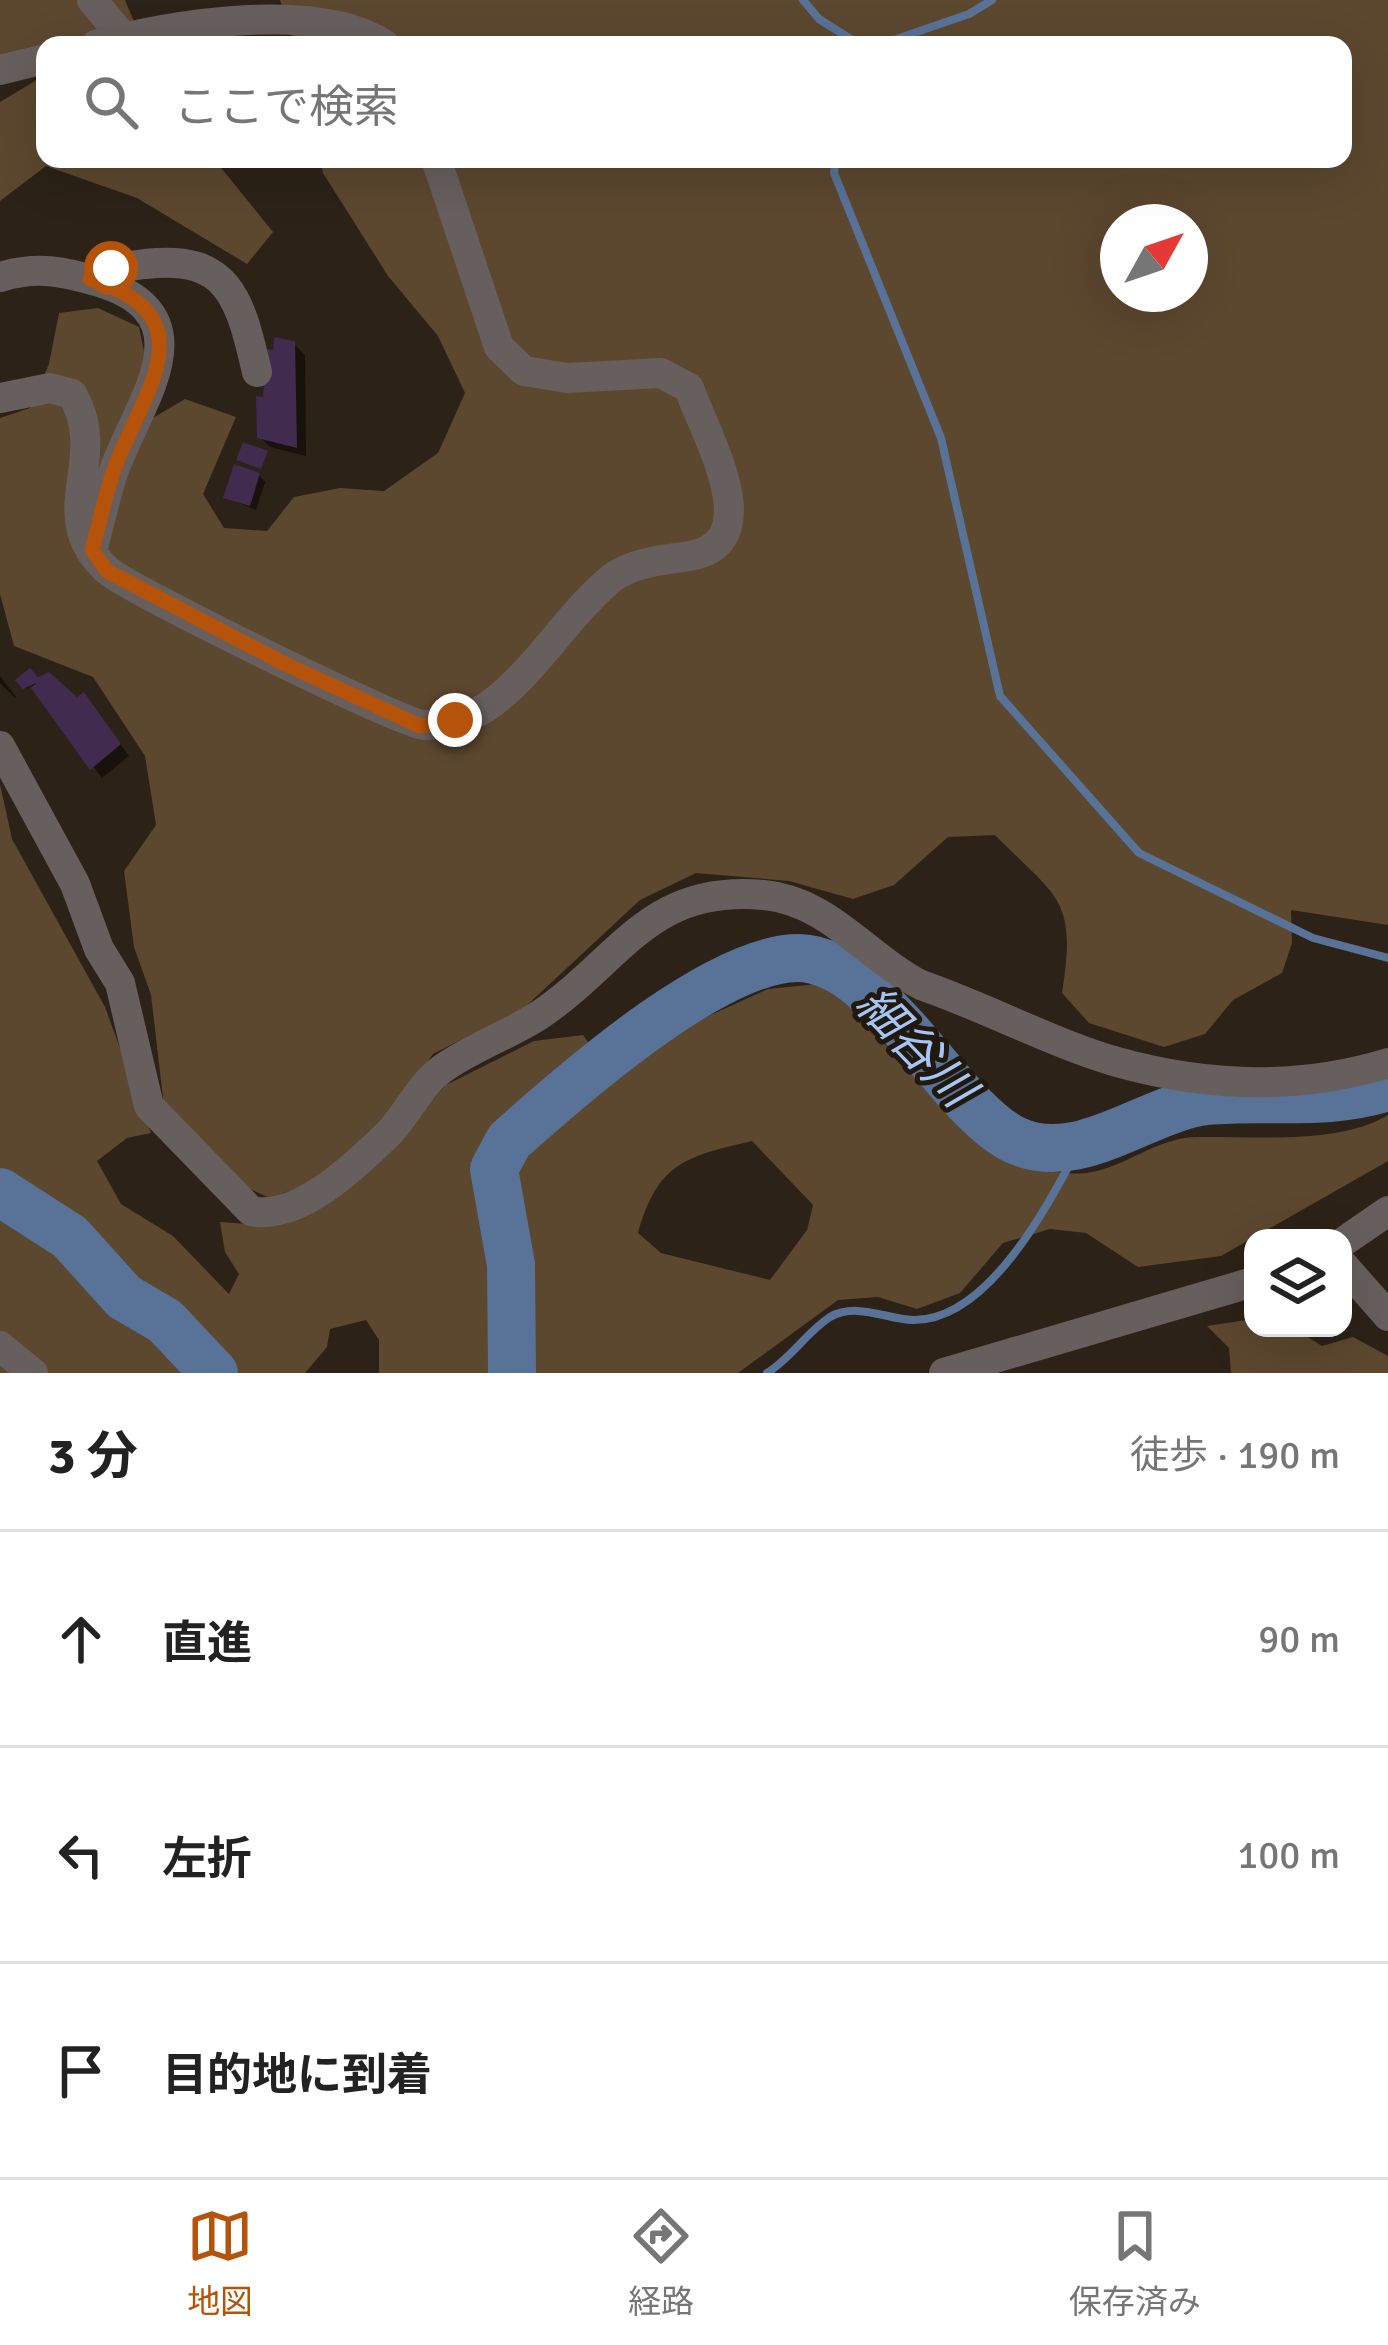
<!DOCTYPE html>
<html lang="ja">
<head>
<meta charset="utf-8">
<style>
  :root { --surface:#fff; --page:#f6f6f6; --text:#222; --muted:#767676; --line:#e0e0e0; --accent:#b45309 }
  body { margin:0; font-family:Signika,"Noto Sans JP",sans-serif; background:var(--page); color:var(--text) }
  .controls { position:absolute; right:36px; bottom:36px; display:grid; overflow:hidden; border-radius:24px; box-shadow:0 12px 48px #0002 }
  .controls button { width:108px; height:108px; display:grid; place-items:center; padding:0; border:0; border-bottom:3px solid var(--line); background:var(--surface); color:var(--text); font:60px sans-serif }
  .compass { position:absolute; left:1100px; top:204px; width:108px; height:108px; border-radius:50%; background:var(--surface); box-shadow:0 12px 48px #0002; rotate:50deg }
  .stop { position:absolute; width:36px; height:36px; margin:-27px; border:9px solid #b45309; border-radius:50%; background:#fff }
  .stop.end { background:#b45309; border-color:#fff; box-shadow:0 3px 12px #0008 }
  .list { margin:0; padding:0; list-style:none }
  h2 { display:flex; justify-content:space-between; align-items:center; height:156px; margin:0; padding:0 48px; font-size:51px }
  h2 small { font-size:39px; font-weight:400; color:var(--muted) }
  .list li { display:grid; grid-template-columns:78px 1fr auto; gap:36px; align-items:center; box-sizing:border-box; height:216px; padding:0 48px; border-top:3px solid var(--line) }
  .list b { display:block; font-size:45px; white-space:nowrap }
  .list em { font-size:39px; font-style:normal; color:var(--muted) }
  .icon { flex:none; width:66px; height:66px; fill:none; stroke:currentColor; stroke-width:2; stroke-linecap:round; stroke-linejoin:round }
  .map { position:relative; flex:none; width:1388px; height:1373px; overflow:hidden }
  .search { position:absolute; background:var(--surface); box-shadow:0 12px 48px #0002; left:36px; right:36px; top:36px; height:132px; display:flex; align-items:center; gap:30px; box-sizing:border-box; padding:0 42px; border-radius:24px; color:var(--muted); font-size:45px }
  .sheet { height:804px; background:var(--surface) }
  nav { display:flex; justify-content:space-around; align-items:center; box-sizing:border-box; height:168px; border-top:3px solid var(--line); background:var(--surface); font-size:33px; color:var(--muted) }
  nav a { display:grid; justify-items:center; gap:6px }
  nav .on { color:var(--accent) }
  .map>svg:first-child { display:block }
  .green { fill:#5c472f; fill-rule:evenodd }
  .shadow { fill:#0007 }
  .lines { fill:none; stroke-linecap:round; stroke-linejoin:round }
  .stream { stroke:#597297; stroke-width:8 }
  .river { stroke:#597297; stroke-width:48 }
  .building { fill:#412b4e }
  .minor { stroke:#675f5e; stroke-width:30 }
  .route { stroke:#b45309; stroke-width:15 }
  .labels { text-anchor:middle; stroke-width:10; stroke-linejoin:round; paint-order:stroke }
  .water-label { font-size:48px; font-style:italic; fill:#a4c5f5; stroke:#22190e }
</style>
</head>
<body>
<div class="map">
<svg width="1388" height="1373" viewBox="0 0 1388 1373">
  <rect width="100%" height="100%" fill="#2c2217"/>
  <!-- green -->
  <path class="green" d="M0 0H125L144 45H45L0 56Z
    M280 0H1388V925L1291 910 1292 943 1282 973 1233 1000 1205 1034 1164 1047 1089 1023 1062 993C1077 897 1058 899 995 835L948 837 894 885 853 899 789 881 696 873 640 900 524 1008 433 1054 383 1127 317 1181 270 1198 236 1183 165 1115 151 995 134 947 124 871 156 825 145 756 93 677 14 646 0 594V418L30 408 49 364 59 313 98 308 139 327 146 361 141 425 185 399 236 417 203 494 224 528 267 531 294 497 340 488 384 491 438 453 465 393 438 336 388 276 323 173 320 159H1343V45H295ZM1118 222H1190V294H1118Z
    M45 75V159H214L273 232 247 264 137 198 46 166 0 201V102Z
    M0 784 12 839 105 1007 151 1133 127 1138 97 1161 121 1204 173 1236 229 1294 239 1274 225 1252 220 1222 259 1225 399 1136 446 1085 534 1041 583 1035 613 1076 702 1019 768 989 827 983C886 1041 998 1184 1086 1173 1126 1168 1156 1137 1198 1137 1254 1136 1339 1145 1388 1115V1161L1221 1256 1138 1267 1086 1233 1050 1229 1003 1243 960 1293 917 1309 878 1297 838 1300 738 1373H379V1340L366 1320 330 1329 327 1347 305 1373H230L220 1361 186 1373H0ZM752 1141 813 1205 807 1230 770 1280 661 1253 638 1233C658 1163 684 1157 752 1141Z
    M1253 1319V1328H1293L1322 1346 1353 1337 1388 1356V1373H1231L1229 1348 1207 1326Z"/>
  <!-- shadow -->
  <path class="shadow" d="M294 344 305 355 306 456 270 447 260 437 266 400Z
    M259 475 265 482 256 510 226 497Z
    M30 672 93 706 129 756 102 778 32 685 27 689 20 680Z
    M0 676 16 697 15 698 0 683Z"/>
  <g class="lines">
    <!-- stream -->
    <path class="stream" d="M803 0 819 19 860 45
      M879 45 969 14 992 0
      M836 159 834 173 941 438 1000 696 1139 853 1313 938 1388 958
      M767 1373C791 1358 807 1332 830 1317 856 1302 886 1319 913 1320 989 1321 1049 1203 1080 1145"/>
    <!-- river -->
    <path class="river" d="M0 1192 70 1237 124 1297 165 1321 214 1373
      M512 1373 511 1265 494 1169 509 1141C568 1088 735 939 814 960 851 969 874 997 900 1024 931 1056 976 1122 1015 1140 1080 1170 1145 1108 1207 1101 1269 1095 1327 1107 1388 1087"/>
  </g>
  <!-- building -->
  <path class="building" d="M274 337 295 341 297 448 257 438 256 396 263 397 267 349 273 350Z
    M243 442 268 451 261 469 236 460Z
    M234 464 260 473 250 506 223 498Z
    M30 668 38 677 49 672 77 697 84 692 121 744 90 770 31 688 36 683 23 689 15 680Z"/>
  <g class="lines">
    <!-- minor -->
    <path class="minor" d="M92 0 123 37
      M96 45C171 24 319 0 385 45
      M0 70 45 59
      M0 277C37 266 63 271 99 282 210 316 139 401 114 470 105 496 100 523 92 550
      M90 279C108 267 124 267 145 264 230 254 240 300 257 372
      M0 398 50 388 72 394C111 459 46 514 107 570 126 588 404 725 424 725 443 725 469 718 485 708 534 675 566 616 612 578 633 562 664 560 690 556 769 542 706 437 689 388L661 373 567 378 524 371 499 347 436 159
      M0 746 75 884 99 949 120 983 149 1106 251 1211C299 1221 356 1165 389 1133 408 1113 419 1086 442 1069 471 1048 508 1035 538 1016 621 961 648 884 764 895 829 901 866 957 921 985 985 1007 1054 1044 1117 1062 1207 1087 1299 1090 1388 1063
      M1343 1242 1388 1211
      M1343 1265 1388 1316
      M0 1346 33 1373
      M944 1373 1253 1282"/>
  </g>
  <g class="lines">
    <!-- route -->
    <path class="route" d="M111 268 90 279C210 316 144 390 115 467 105 494 100 522 92 550L107 571 285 664 420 726 455 720"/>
  </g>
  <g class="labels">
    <!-- water labels -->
    <g class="water-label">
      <text transform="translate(916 1046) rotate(46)" y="17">細谷川</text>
    </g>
  </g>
</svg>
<div class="controls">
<button><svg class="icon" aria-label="layers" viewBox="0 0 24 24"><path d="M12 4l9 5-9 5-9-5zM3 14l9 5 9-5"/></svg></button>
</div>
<svg class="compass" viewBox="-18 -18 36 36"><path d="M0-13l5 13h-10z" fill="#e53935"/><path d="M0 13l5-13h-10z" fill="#767676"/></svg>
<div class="stop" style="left:111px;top:268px"></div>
<div class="stop end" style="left:455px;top:720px"></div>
<div class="search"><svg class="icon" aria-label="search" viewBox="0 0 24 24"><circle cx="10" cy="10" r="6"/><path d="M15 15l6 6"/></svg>ここで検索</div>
</div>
<section class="sheet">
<h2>3 分<small>徒歩 · 190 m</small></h2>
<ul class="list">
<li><svg class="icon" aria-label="ahead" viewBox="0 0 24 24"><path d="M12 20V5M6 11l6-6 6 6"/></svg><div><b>直進</b></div><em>90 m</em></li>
<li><svg class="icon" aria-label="left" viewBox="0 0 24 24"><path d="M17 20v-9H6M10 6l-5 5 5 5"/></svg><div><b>左折</b></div><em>100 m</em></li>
<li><svg class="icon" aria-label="arrive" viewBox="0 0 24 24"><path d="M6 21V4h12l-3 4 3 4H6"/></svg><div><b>目的地に到着</b></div></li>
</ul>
</section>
<nav>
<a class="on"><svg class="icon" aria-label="map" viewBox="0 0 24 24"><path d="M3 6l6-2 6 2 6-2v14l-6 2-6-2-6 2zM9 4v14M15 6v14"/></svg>地図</a>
<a><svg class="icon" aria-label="directions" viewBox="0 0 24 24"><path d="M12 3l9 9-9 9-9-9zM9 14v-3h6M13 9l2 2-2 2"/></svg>経路</a>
<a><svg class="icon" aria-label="saved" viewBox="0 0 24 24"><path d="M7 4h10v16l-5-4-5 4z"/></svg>保存済み</a>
</nav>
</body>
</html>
